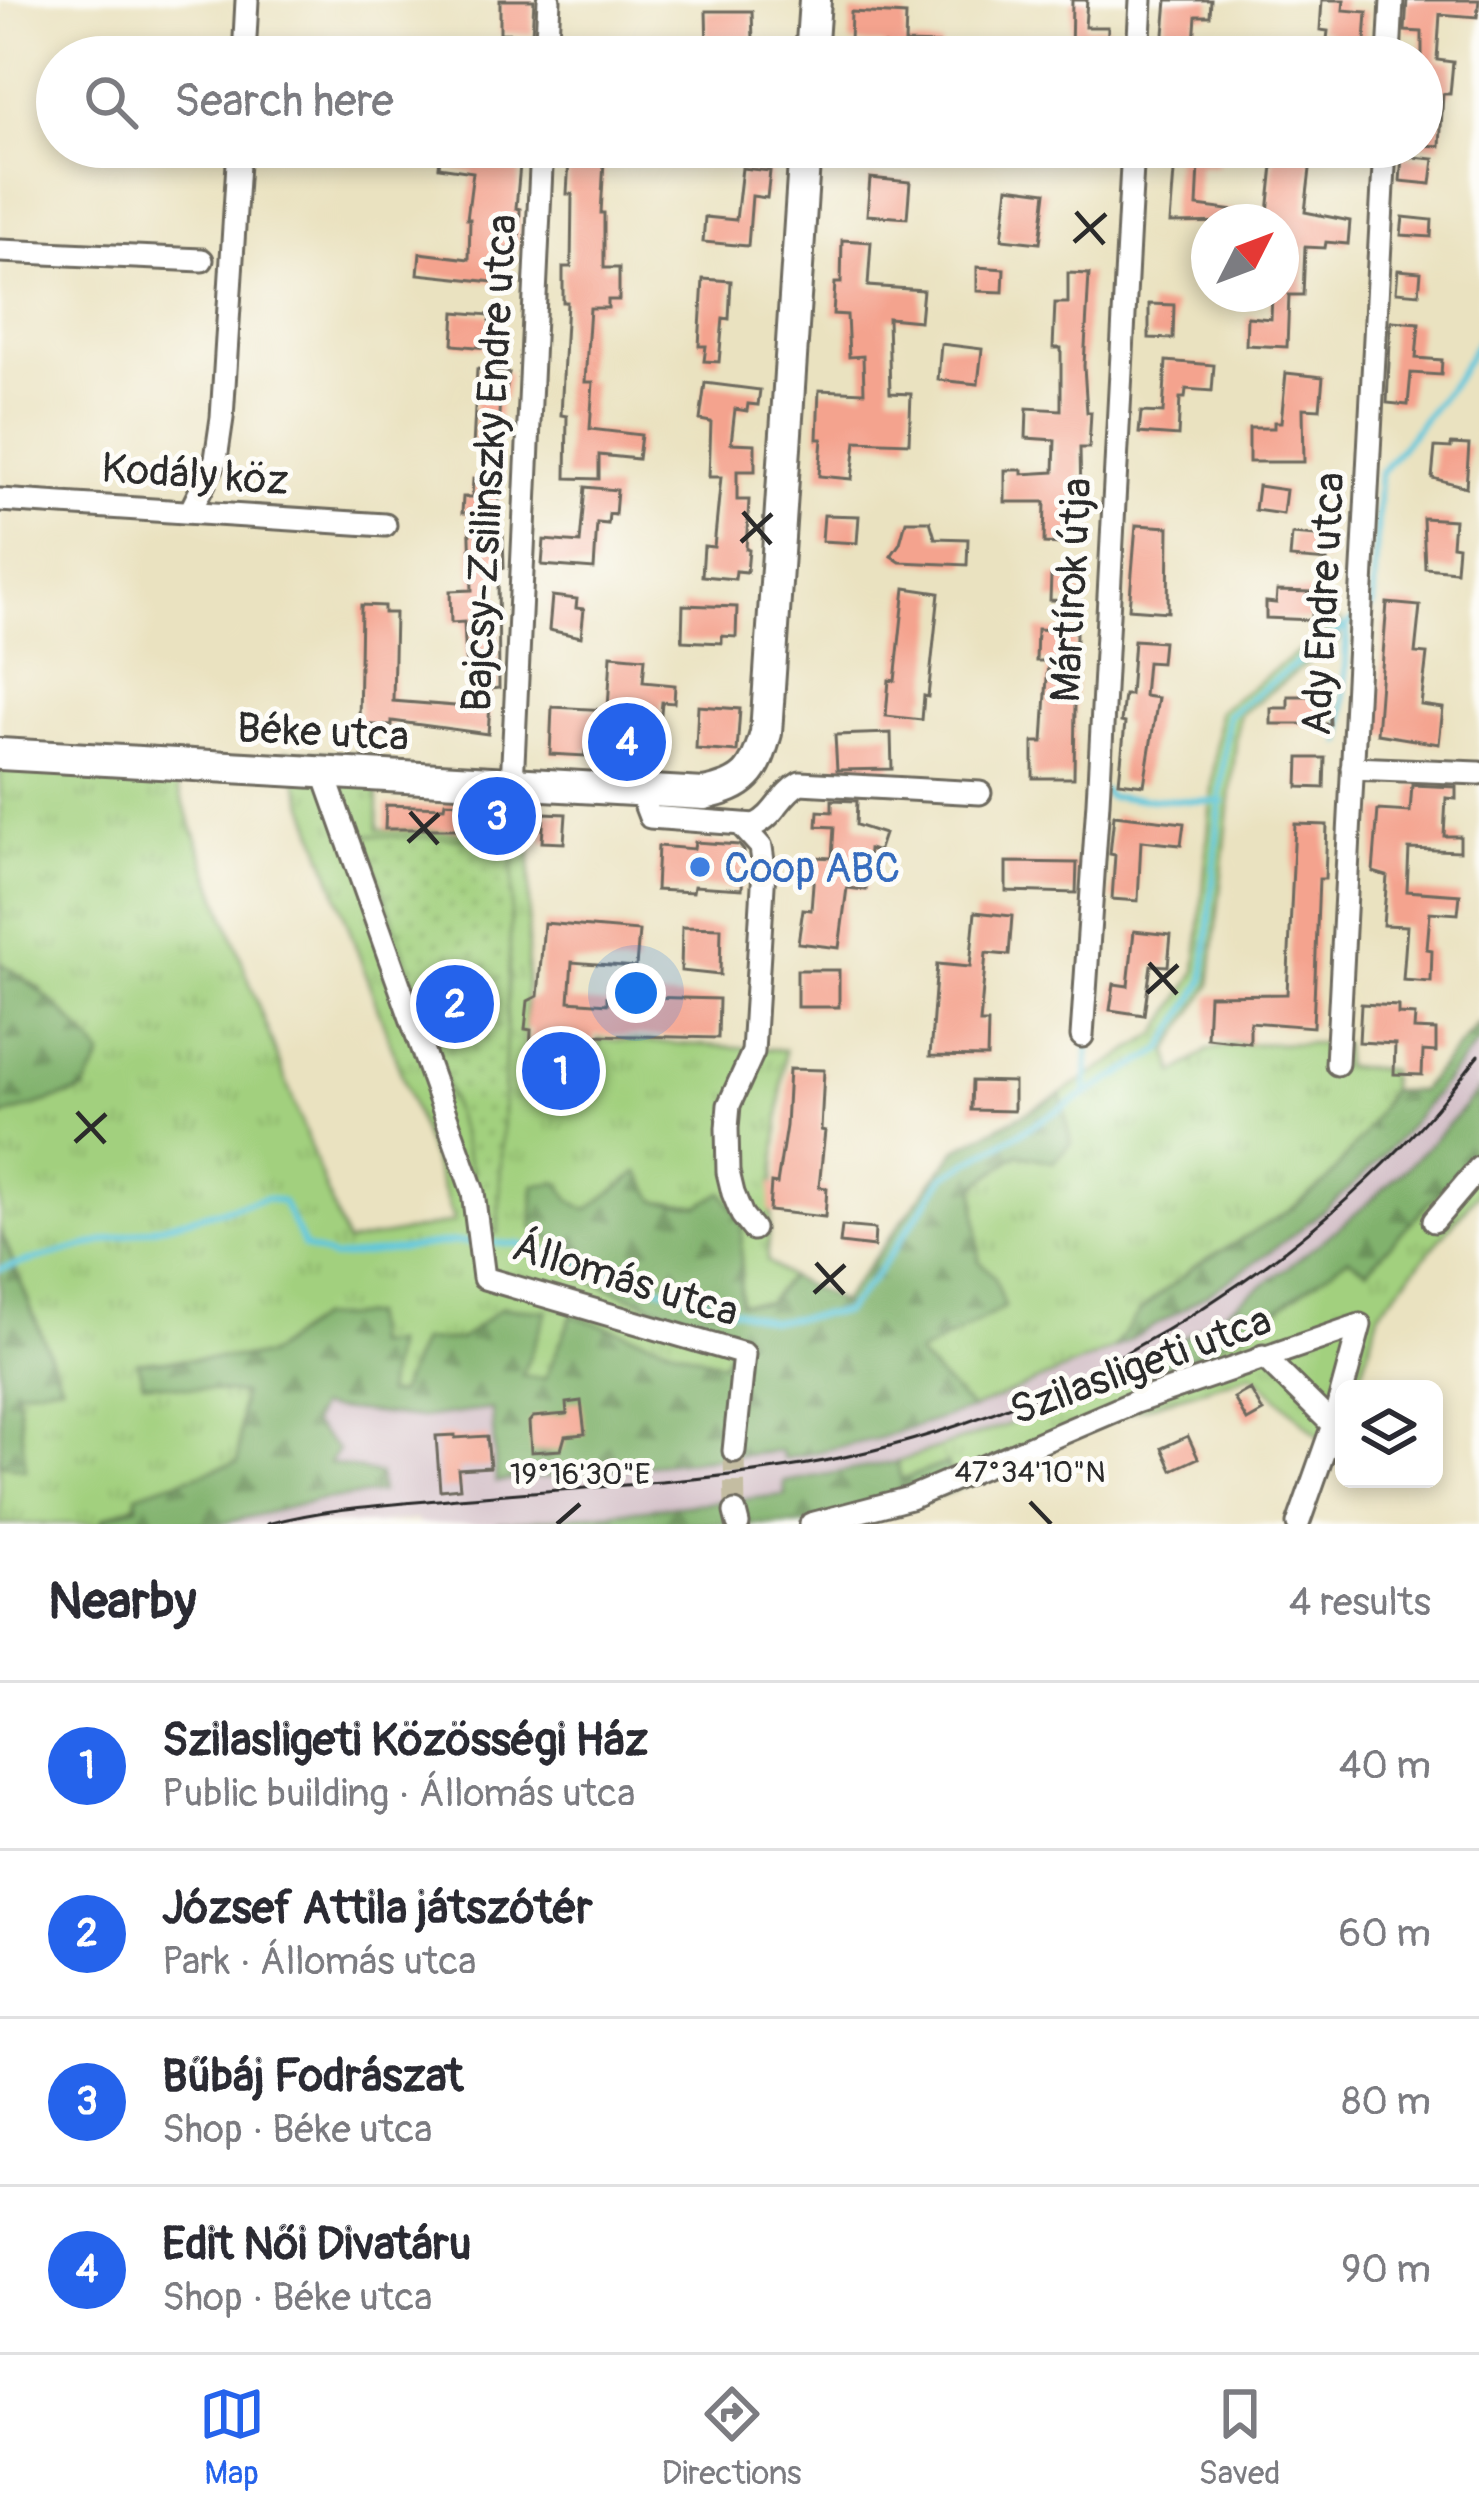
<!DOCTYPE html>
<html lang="en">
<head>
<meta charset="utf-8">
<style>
  :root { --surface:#fff; --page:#f2f2f3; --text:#2b2b33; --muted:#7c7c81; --line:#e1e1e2; --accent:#2563eb }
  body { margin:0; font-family:Pangolin,sans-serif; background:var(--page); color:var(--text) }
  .controls { position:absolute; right:36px; bottom:36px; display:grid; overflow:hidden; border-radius:18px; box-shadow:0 6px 18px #0003 }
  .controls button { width:108px; height:108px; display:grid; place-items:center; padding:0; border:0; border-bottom:3px solid var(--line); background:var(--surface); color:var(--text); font:60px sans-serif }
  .compass { position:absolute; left:1191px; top:204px; width:108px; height:108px; border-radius:50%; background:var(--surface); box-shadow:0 6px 18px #0003; rotate:48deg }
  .you { position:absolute; left:636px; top:993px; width:42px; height:42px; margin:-30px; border:9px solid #fff; border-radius:50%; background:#1a73e8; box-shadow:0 0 0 18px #1a73e833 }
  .badge { display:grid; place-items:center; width:78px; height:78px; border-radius:50%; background:var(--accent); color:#fff; font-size:39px; font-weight:700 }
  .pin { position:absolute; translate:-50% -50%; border:6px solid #fff; box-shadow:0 3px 12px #0006 }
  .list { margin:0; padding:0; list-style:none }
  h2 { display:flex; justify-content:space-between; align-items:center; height:156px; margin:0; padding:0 48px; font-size:51px }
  h2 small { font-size:39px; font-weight:400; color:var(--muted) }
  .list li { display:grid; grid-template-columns:78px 1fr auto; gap:36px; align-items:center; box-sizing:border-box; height:168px; padding:0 48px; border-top:3px solid var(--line) }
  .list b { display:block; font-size:45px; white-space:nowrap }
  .list p { margin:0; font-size:39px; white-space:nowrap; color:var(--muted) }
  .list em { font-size:39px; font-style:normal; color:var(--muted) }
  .icon { flex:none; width:66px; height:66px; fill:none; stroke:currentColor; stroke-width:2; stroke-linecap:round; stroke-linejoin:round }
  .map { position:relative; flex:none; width:1479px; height:1524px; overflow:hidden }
  .search { position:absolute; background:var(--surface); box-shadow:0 6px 18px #0003; left:36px; right:36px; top:36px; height:132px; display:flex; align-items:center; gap:30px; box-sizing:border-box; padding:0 42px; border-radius:66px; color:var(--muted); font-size:45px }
  .sheet { height:828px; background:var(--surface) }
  nav { display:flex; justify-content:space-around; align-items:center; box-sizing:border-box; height:168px; border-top:3px solid var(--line); background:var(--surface); font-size:33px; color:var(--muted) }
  nav a { display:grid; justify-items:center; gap:6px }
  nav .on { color:var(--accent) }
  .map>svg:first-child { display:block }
  .railway { fill:#d2bdc6 }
  .grass { fill:url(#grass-tufts); stroke:#667e54; stroke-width:3 }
  .forest { fill:url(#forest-firs); stroke:#566e4c; stroke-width:3 }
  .park { fill:url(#park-dots); stroke:#667e54; stroke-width:3 }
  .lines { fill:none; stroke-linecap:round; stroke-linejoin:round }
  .stream { stroke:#60c7dc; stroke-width:6 }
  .building { fill:#f4a38e }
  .street-tunnel { stroke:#c4bda2; stroke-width:21; stroke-dasharray:21 10; stroke-linecap:butt }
  .street-casing { stroke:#6e6b5f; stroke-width:27 }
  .secondary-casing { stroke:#6e6b5f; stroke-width:36 }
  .street { stroke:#fff; stroke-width:21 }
  .secondary { stroke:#fff; stroke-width:30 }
  .tram { stroke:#2b2b2b; stroke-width:3 }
  .ticks { fill:none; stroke:#2b2b2b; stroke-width:4.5 }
  .shop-dot { fill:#3f7fe0; stroke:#fdfcf7; stroke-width:4.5 }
  .labels { text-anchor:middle; stroke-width:10; stroke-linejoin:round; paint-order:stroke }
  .street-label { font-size:42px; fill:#2b2b2b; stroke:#fdfcf7 }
  .shop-label { font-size:42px; fill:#366cbe; stroke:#fdfcf7; text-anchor:start }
  .ticks-label { font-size:30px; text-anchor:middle; fill:#2b2b2b; stroke:#fdfcf7; stroke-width:10; stroke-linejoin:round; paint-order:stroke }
</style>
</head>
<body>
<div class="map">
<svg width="1479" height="1524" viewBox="0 0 1479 1524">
  <defs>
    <pattern id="grass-tufts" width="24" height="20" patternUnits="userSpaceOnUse" patternTransform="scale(3)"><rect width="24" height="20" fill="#a2d07e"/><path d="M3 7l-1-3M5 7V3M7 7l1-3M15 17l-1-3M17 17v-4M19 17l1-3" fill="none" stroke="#8cb36d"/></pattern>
    <pattern id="forest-firs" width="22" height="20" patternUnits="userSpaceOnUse" patternTransform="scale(3)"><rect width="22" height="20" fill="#81b26d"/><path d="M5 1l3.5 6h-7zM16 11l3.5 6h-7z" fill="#6a915a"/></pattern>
    <pattern id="park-dots" width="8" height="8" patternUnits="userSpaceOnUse" patternTransform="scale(3)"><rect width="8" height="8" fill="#a2d07e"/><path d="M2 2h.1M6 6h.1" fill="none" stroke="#8cb36d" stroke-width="1.8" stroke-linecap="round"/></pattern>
  </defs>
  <rect width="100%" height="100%" fill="#fdfcf7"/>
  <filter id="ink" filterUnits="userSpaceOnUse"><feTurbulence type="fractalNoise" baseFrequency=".00833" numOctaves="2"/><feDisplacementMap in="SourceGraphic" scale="24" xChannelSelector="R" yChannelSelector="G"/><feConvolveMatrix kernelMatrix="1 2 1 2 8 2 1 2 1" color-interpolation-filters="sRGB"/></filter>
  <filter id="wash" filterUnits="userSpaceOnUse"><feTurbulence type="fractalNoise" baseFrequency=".004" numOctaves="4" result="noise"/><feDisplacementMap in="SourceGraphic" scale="48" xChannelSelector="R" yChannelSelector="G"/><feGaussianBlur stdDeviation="2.7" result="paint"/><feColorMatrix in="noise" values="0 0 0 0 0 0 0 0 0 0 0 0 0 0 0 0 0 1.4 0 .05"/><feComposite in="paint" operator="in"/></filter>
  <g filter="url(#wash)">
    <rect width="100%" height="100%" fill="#eae2c0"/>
    <!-- railway -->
    <path class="railway" d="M1479 1042V1089L1422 1154 1354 1219 1252 1293 1139 1365 986 1434 897 1462 784 1482 786 1495 496 1524H418L417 1520 377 1524H221L315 1501 380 1493 329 1463 312 1424 317 1407 422 1418 492 1408 497 1482 782 1451 783 1459 876 1439 972 1409 1068 1370 1159 1324 1314 1218 1354 1185Z"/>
    <!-- grass -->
    <path class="grass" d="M1340 621 1338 640 1239 715 1210 985 1168 1051 1175 1074 1208 1050 1233 1044 1344 1043V1066L1390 1070V1091L1362 1137 1327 1181 1289 1211 1194 1267 1141 1310 1113 1349 972 1409 916 1355 1005 1307 994 1276 979 1261 975 1186 1018 1154 1071 1143 1061 1094 1158 1033 1196 972 1219 711Z
      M286 751 377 755 378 829 507 834 511 800 532 801 524 1079 597 1085 599 1039 785 1050 767 1261 789 1277 767 1303H740L742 1222 700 1206 656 1201 587 1210 534 1185 533 1228 559 1244 569 1272 735 1338 722 1365 572 1315 545 1379 521 1375 503 1307 460 1340 421 1341 398 1394 385 1395 393 1344 372 1345 317 1318 266 1356 138 1362 143 1382 242 1393 238 1463C190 1472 149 1502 103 1518L104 1524H0V1463L25 1469 16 1390 61 1383 0 1230V1117L84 1090 41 989 0 963V754L169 764 346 1243 454 1222Z
      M1479 1147V1192L1380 1311 1357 1389H1344V1432L1337 1454 1253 1374 1133 1411 953 1491 901 1480 897 1462 1024 1419 1139 1365 1142 1379 1249 1329 1348 1258 1367 1270Z"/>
    <!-- forest -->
    <path class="forest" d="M0 963C42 989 72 1017 102 1056L84 1090 0 1117Z
      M1479 1023V1042C1436 1090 1398 1145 1350 1188 1279 1251 1196 1304 1113 1349L1141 1310 1194 1267 1289 1211 1327 1181 1362 1137 1390 1091H1420Z
      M1479 1089V1147L1367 1270 1348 1258 1249 1329 1142 1380 1139 1365C1267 1288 1384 1205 1479 1089Z
      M1061 1094 1071 1143 1054 1162 1018 1154 975 1186 979 1261 994 1276 1005 1307 917 1355 972 1409 876 1439 783 1459 781 1451 496 1482 492 1409 422 1418 318 1407 312 1424 338 1450 329 1463 379 1474 381 1493 315 1501 221 1524H104L103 1519 137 1506 136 1494 238 1462 242 1394 143 1382 137 1362 266 1356 317 1318 370 1315 372 1345 393 1344 386 1394H398L421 1341 460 1340 502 1307 547 1311 522 1376 545 1379 572 1315 723 1364 734 1337 569 1272 559 1244 533 1228 534 1185 559 1183 570 1200 587 1210 639 1172 656 1201 699 1206 722 1192 742 1222 740 1303H767L789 1277 841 1302 957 1149Z
      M0 1230 61 1384 17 1390 26 1470 0 1463Z
      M897 1462 901 1480 947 1463 953 1491 856 1524H496L785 1495 784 1482Z"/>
    <!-- park -->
    <path class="park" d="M364 835 514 840 498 1233 489 1230 430 1029Z"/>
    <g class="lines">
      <!-- stream -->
      <path class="stream" d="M1366 611 1373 605 1380 474 1455 380 1479 339
        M1342 742 1347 630 1343 629
        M1104 791 1108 797 1223 802
        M1086 1093 1089 1041
        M0 1269 266 1198 283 1202 304 1246 333 1258 455 1242 519 1244 771 1321 844 1312 873 1279 945 1176 1162 1050 1204 981 1228 715 1355 619"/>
    </g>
    <g id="blocks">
      <!-- building -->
      <path class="building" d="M500 0H534L532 34 500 33Z
        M1072 0H1087L1085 27H1108L1107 57H1071Z
        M1167 0H1211L1210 16H1196L1193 57H1162Z
        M1322 0H1344L1343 10 1367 12 1364 57H1325L1328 31 1320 30Z
        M1407 0H1479L1477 17 1440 14 1437 60 1453 62 1450 94H1443L1440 146 1422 145V32L1405 31Z
        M706 11H752L753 41H733V49H707Z
        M851 12 906 15 905 43 941 44V57L884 56V45L850 43Z
        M441 147 521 154 516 208 520 209 519 249H506L503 283 418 274 420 253 469 259 470 219H467L473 172 439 167Z
        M1176 147H1219L1217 166 1199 165 1197 206 1243 212 1242 222 1170 223Z
        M1275 147H1300V151L1312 152 1305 212 1350 221 1348 244 1326 242 1325 248 1305 247 1303 295H1289L1287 347 1246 345 1247 317 1271 319 1272 294H1281V222H1267Z
        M1402 156 1434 159 1431 184 1400 181Z
        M569 159 604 161 601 213H604V268H619V300H608V308H590L585 382H593L590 429 641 435 638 459 599 455V479L566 478 567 416 561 415 567 302H563V267H571L572 194H567Z
        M742 168 770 171 767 198 752 196 748 246 703 242 705 217 736 220Z
        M870 178 910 182 907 218 867 215Z
        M1008 187 1046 192 1040 243 1002 239Z
        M1403 217 1432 220 1431 237 1401 235Z
        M842 240 871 242 868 286 923 290 920 321 888 318 890 393 911 394 909 443 856 441 852 479 819 476 822 439H817L819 390 864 392 863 356 849 357 847 315 833 314 835 283H841Z
        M977 267 1004 269 1003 292 977 291Z
        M1398 270 1421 272 1419 294 1396 292Z
        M1068 273 1089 274 1084 366 1087 412H1091L1089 448H1080L1082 545 1044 543 1045 502H1005V470H1022V474L1054 472 1055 440 1026 438 1027 408 1061 410V348H1053L1055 303H1068Z
        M703 279 731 281 729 319 723 318 719 362 704 361 706 346H699Z
        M1149 304 1174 305 1173 339 1149 338Z
        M455 312 490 315 488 348 453 345Z
        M1391 321 1419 323 1416 358 1442 360 1441 375 1411 373 1408 405 1387 403Z
        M941 344 982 349 978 384 938 380Z
        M1166 361 1214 365 1212 391 1186 389 1185 398H1180L1178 436 1139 433 1141 412 1163 413Z
        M477 369 509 373 505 399 500 398 497 449 473 448Z
        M1286 373 1323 377 1320 409 1303 408 1304 462H1249V428H1274V422H1281Z
        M705 383 760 390 758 405 748 404 747 411 735 409 731 443 755 444V471H737V500H749L746 549 749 550 747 572 736 571 735 579 702 576 704 546 714 547 721 477H709L711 422 700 420Z
        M1451 444 1469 445 1466 487 1432 478 1435 447 1451 448Z
        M473 479 500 481 496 535H503L504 568H498L499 688 491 689 488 734 392 721V726L359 724 361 605 384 606V613H395L393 701 468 707 464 622 451 623 450 591 472 590 469 513H462L463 497H472Z
        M1258 486 1286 490 1283 514 1255 510Z
        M585 487 617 490 615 515 609 514 608 524 597 523 594 569 542 565 544 540 580 543Z
        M824 515 859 516 857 543 822 541Z
        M1423 518 1454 520 1452 545 1458 546 1456 571 1425 568Z
        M906 521H930L935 538 968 539 967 565 900 562 891 556 900 543Z
        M1136 525 1169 527 1168 612 1129 609Z
        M1292 534 1329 537 1327 561 1290 558Z
        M1051 576 1081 577 1080 601 1050 600Z
        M905 588 939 593 928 697 924 696 922 720 886 716 889 680 895 681Z
        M1277 591 1313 592 1312 620 1266 618V602L1276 603Z
        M552 596 577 599 576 608 584 609 581 637 549 630Z
        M1387 603 1420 606 1415 653 1427 654 1421 705 1443 708 1439 744 1377 734Z
        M683 605 737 607 736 637 722 636V643L682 641Z
        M1037 629 1076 631 1074 778H1033V742H1043L1048 661H1036Z
        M1134 640 1163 642 1161 663 1147 662 1144 696 1158 698 1144 785 1119 782 1125 723 1121 722 1124 695H1130Z
        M611 655 645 658 643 682 675 685 674 703 662 702 657 755 585 750V756L550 754 552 707 608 710Z
        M1288 696H1329L1330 724H1271V708H1288Z
        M698 706 740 709 737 752 696 749Z
        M891 733 892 769 837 770 835 735Z
        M1299 758H1325L1324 788 1298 787Z
        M1412 785 1456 787V799L1446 798 1444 836H1460V851L1409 849 1407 891 1460 895 1458 914 1430 912 1427 949 1432 950 1431 982 1403 980 1407 926 1383 925 1387 876 1373 872 1378 810 1410 812Z
        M832 800 857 801 856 825 884 834 878 852 869 849 866 890 847 888 839 948 798 943 803 909 811 910 815 857 832 858 834 827 817 826 818 811 832 812Z
        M445 802 505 805 504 829H385L386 805 444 807Z
        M544 813 566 814 564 843 542 842Z
        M1114 815 1184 823 1181 845 1141 841 1138 901 1112 899 1115 855 1110 854Z
        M1295 824 1327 825 1325 879H1319L1313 1027 1250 1022V1043L1207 1038 1209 995 1287 994Z
        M695 842 739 845 744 851 742 889 694 886 693 892 656 890 658 846 694 849Z
        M1006 862 1077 863 1076 893 1006 891Z
        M975 912 1012 916 1009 955 986 953 980 1023H988L987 1057 930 1056 937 964 970 967Z
        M544 923 639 931 636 967 572 962 569 1001 607 1004V996L719 999 718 1038 594 1035 592 1085 529 1082 531 1030 525 1029 528 1001 538 996Z
        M682 927 721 928 720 975 681 971Z
        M1134 931 1171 935 1168 966 1151 965 1144 1015 1110 1010 1114 984 1128 986Z
        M797 970H839V1007H797Z
        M1361 1004 1398 1006V1014L1415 1015 1414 1029 1436 1030V1052L1423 1051 1422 1075 1394 1074 1395 1044 1359 1042Z
        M789 1069 824 1070 821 1130 825 1131 819 1187 827 1188 825 1217 769 1211 771 1183 777 1184 786 1126Z
        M972 1081 1014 1082V1111L971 1110Z
        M842 1226 875 1229 874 1247 840 1243Z
        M1250 1389 1263 1412 1247 1421 1234 1398Z
        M581 1401 585 1434 565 1436 561 1450 531 1452 529 1422 533 1417 567 1414 566 1403Z
        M455 1435V1438L487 1436 490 1467 458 1469 460 1488 440 1490 436 1436Z
        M1188 1436 1198 1458 1172 1470 1162 1448Z"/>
    </g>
  </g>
  <g filter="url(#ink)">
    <use href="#blocks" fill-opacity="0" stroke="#6e6b5f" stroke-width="3"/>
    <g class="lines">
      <!-- street-tunnel -->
      <path class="street-tunnel" d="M734 1451 735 1512"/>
      <defs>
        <path id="street" d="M244 57 247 0
          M546 57 549 0
          M1138 57 1141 0
          M1389 57 1392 0
          M0 251 202 260
          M0 500 385 525
          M190 512 216 459 222 418 239 147
          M1352 768 1479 773
          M324 774 473 1192 484 1278 744 1354 734 1451
          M512 784 542 147
          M640 791 650 817 755 825C776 815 780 794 800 783L980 793
          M740 824 761 847 764 869 753 1052 729 1105 727 1128 728 1172 733 1193 742 1215 753 1229
          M1082 1036 1098 802 1133 147
          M1337 1064 1385 147
          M1434 1221 1479 1168
          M1263 1356 1333 1425
          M735 1512 738 1524
          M811 1524 910 1498 1135 1402 1360 1325
          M1298 1524 1333 1425 1360 1325"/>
        <path id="secondary" d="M811 57 815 0
          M0 754 704 794C746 785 755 773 766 733L805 147"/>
      </defs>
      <!-- street casing -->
      <use href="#street" class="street-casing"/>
      <!-- secondary casing -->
      <use href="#secondary" class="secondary-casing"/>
      <!-- street -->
      <use href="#street" class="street"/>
      <!-- secondary -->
      <use href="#secondary" class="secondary"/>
      <!-- tram -->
      <path class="tram" d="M267 1524C322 1509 381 1505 438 1500 552 1489 669 1485 783 1468 1016 1434 1256 1305 1415 1132 1438 1108 1458 1081 1479 1055"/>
    </g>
  </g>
  <!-- ticks -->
  <path class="ticks" d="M1076 212 1104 244M1074 242 1106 214M743 512 771 544M741 542 772 514M410 812 438 844M408 842 439 814M1149 963 1177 994M1147 993 1178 965M77 1112 105 1143M75 1142 106 1114M816 1263 844 1294M814 1293 845 1265M1030 1502 1051 1524M557 1524 580 1504"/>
  <!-- markers -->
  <circle class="shop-dot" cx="700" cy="867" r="12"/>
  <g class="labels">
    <!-- street labels -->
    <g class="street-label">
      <text transform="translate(488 463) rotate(-87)" y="15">Bajcsy-Zsilinszky Endre utca</text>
      <text transform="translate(195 473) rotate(4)" y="15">Kodály köz</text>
      <text transform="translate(1070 590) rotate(-87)" y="15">Mártírok útja</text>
      <text transform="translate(1322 604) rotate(-87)" y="15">Ady Endre utca</text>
      <text transform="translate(323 731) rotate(3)" y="15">Béke utca</text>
      <text transform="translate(626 1278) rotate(17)" y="15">Állomás utca</text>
      <text transform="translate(1140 1364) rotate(-20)" y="15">Szilasligeti utca</text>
    </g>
    <!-- shop labels -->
    <g class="shop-label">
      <text x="724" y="882">Coop ABC</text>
    </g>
  </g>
  <g class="ticks-label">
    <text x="1030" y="1482">47°34'10"N</text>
    <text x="580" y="1484">19°16'30"E</text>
  </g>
</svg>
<div class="controls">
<button><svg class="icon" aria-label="layers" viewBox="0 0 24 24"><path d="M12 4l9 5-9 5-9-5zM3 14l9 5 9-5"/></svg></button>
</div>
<svg class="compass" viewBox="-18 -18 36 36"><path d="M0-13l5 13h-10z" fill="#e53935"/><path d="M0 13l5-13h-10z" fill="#7c7c81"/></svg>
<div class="you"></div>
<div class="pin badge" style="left:561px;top:1071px">1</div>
<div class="pin badge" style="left:455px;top:1004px">2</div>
<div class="pin badge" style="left:497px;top:816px">3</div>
<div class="pin badge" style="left:627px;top:742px">4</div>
<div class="search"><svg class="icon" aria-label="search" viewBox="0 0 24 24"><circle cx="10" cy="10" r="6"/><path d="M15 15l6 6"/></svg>Search here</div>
</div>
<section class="sheet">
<h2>Nearby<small>4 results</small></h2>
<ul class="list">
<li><span class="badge">1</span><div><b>Szilasligeti Közösségi Ház</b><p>Public building · Állomás utca</p></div><em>40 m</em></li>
<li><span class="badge">2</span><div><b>József Attila játszótér</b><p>Park · Állomás utca</p></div><em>60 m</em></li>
<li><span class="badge">3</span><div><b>Bűbáj Fodrászat</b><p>Shop · Béke utca</p></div><em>80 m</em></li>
<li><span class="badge">4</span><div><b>Edit Női Divatáru</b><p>Shop · Béke utca</p></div><em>90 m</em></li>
</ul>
</section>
<nav>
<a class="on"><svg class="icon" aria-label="map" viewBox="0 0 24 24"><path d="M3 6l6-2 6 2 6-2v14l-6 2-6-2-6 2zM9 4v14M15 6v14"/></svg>Map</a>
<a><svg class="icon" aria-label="directions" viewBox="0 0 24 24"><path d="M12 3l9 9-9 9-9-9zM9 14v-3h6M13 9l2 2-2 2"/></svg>Directions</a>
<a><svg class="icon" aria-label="saved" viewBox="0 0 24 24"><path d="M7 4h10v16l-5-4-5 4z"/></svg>Saved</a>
</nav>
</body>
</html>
